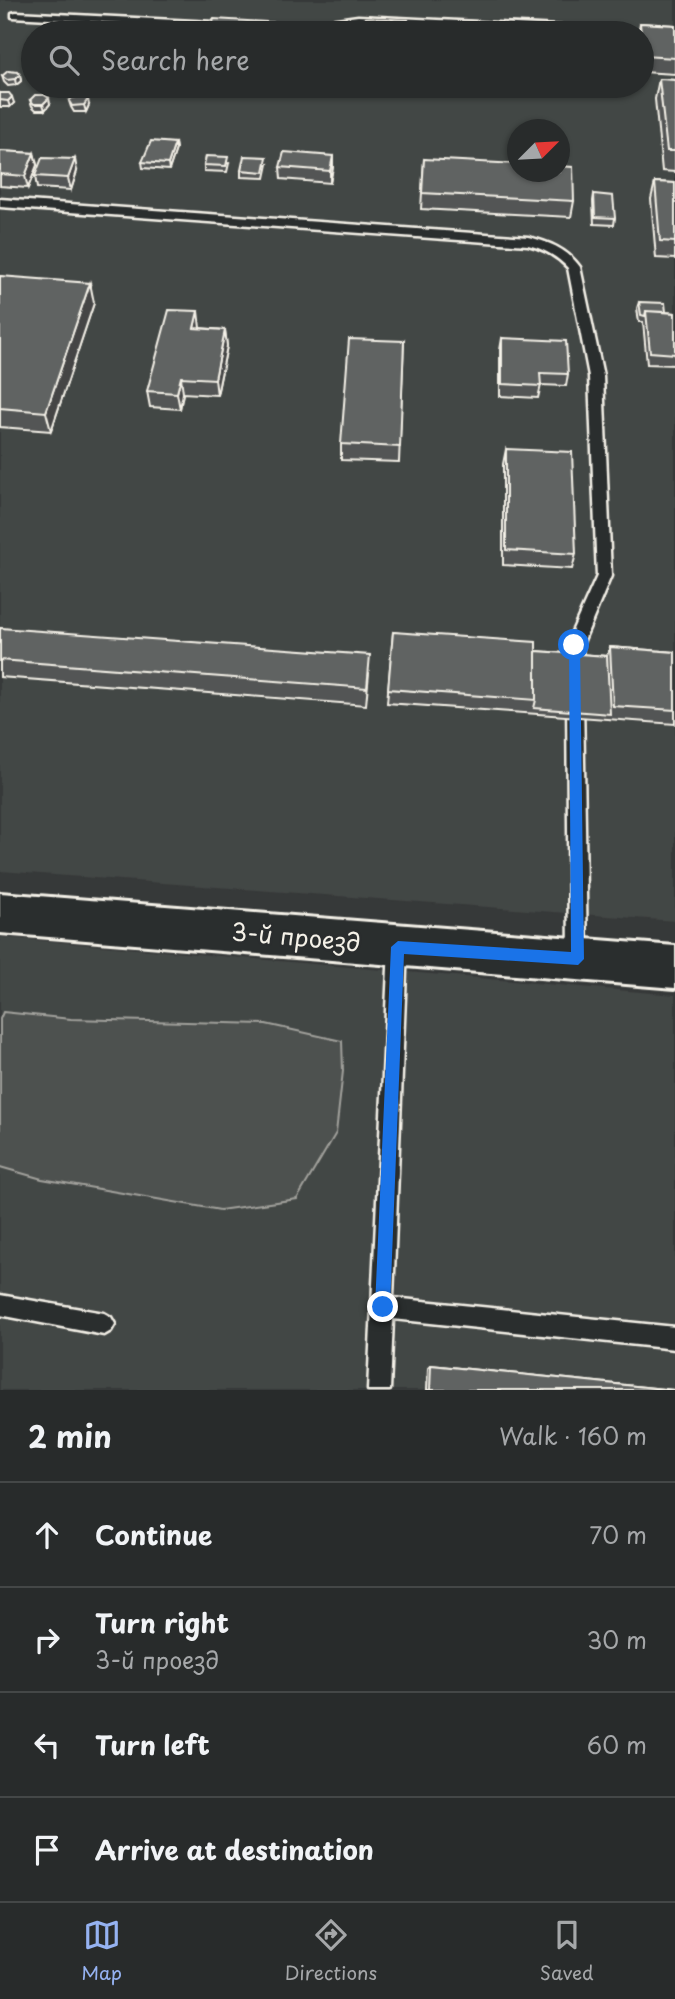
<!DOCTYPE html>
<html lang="en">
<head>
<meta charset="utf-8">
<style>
  :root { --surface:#282b2b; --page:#303333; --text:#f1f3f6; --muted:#a5a7a9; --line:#444747; --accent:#95b2f1 }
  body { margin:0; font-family:"Playpen Sans",sans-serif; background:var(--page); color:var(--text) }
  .compass { position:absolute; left:507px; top:119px; width:63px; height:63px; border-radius:50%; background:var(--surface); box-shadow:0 2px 5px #0004; rotate:66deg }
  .stop { position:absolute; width:21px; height:21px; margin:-16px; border:5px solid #1a73e8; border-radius:50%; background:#fff }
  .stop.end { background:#1a73e8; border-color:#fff; box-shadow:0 2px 7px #0008 }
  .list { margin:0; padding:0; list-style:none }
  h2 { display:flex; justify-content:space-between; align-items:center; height:91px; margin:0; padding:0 28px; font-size:30px }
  h2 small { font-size:23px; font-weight:400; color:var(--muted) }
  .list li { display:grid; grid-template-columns:46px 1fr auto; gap:21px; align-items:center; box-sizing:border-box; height:105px; padding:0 28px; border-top:2px solid var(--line) }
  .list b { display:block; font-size:26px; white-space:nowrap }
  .list p { margin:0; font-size:23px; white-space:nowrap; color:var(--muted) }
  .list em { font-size:23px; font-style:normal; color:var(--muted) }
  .icon { flex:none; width:38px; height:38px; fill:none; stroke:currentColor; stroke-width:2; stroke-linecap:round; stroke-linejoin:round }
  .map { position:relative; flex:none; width:675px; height:1390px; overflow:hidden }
  .search { position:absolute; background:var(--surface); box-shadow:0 2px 5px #0004; left:21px; right:21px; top:21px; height:77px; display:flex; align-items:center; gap:18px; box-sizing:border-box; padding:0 24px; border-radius:38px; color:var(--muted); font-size:26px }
  .sheet { height:511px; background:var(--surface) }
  nav { display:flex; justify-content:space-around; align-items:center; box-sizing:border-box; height:98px; border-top:2px solid var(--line); background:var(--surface); font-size:19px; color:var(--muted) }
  nav a { display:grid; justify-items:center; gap:4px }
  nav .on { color:var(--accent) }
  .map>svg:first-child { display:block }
  .built { fill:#434645; fill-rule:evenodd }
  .green { fill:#4e514f; stroke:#a1a19c; stroke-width:2 }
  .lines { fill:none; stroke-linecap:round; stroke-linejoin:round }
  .lane-casing { stroke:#f4f1e8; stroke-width:5 }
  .secondary-casing { stroke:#f4f1e8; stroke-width:6 }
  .lane { fill:#2a2d2e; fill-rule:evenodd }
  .secondary { fill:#2a2d2e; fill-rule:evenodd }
  .wall { fill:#535554; stroke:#f4f1e8; stroke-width:2 }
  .shaded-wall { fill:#444545; stroke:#f4f1e8; stroke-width:2 }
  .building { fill:#616362; stroke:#f4f1e8; stroke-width:2 }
  .route { fill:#1a73e8 }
  .labels { text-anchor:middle; stroke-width:5; stroke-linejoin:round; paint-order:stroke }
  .street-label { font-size:24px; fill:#f4f1e8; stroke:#2a2d2e }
</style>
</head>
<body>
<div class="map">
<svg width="675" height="1390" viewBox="0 0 675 1390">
  <rect width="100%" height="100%" fill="#363939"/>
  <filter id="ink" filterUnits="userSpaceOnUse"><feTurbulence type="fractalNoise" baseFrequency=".0143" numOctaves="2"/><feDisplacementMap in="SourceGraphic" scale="14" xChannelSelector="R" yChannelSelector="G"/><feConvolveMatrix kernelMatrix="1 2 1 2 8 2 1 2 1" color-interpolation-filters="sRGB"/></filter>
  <g filter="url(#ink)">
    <!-- built -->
    <path class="built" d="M0 0H675V921L0 871ZM33 33H642V86H33ZM518 130H560V172H518Z
      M0 937 675 995V1390H0Z"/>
    <!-- green -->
    <path class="green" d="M3 1012 71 1019 266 1024 342 1041 343 1071 336 1133 297 1199 220 1210 42 1179 0 1167V1019Z"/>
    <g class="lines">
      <defs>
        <path id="lane" d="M16 12 234 23 239 26 234 29 12 17V13Z
          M358 16 637 30 642 33H582L358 22 294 31 289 28 294 25Z
          M0 199 528 237C549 242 567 249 580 267L603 376 611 576 582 645 583 672 580 677H570L566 645 597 576 589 376 568 268C557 256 544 249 528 245L0 207Z
          M575 688 581 690 583 695 587 959 584 965 578 968 572 965 569 959 567 695 569 690Z
          M398 938 404 941 407 947 393 1298 675 1327V1349L393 1319 390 1390H368L389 947 392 941Z
          M0 1295 104 1313 111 1317 115 1324 111 1331 104 1335 0 1315Z"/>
        <path id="secondary" d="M0 893 675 946V988L0 933Z"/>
      </defs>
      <!-- lane casing -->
      <use href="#lane" class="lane-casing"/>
      <!-- secondary casing -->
      <use href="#secondary" class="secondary-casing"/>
      <!-- lane -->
      <use href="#lane" class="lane"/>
      <!-- secondary -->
      <use href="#secondary" class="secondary"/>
    </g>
    <!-- wall -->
    <path class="wall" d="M640 23 675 25V74L642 72V33H638Z
      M20 75 21 81 16 85 8 86 4 82 2 76Z
      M659 79 675 80V172L662 171 655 99Z
      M42 86H57L56 88 45 89Z
      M78 86H97L94 91H81Z
      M0 93 14 103 10 107H0Z
      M30 100 50 104 45 110H36L32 106Z
      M69 101 89 105 86 112H74L71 107Z
      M175 143 176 149 169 170 143 168 142 162Z
      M0 151 34 153 37 165 28 188 0 186Z
      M333 156V167L330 183 281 179 280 167Z
      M424 159 574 201 571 217 421 209Z
      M229 163 227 172 204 171V165Z
      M268 164 265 178 241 177V170Z
      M77 171 71 190 37 188 35 176Z
      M655 182 675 183V259L656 258 651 199Z
      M594 194 615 218 614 225 594 224 593 201Z
      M0 276 94 303 51 431 0 427Z
      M639 302 666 312 675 313V365L647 364 643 322H639L637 308Z
      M200 328 225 330 227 346 217 395 183 393 180 409 150 407 147 391Z
      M502 338 568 374 566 386 541 385 538 398 500 396V350Z
      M404 341 399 462 341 460V444Z
      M506 449 576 554 572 569 503 565V464Z
      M0 628 369 673 366 705 0 677Z
      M393 632 536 651 607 656 610 647 675 652V724L387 703Z
      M431 1365 674 1390H427L428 1368Z"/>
    <!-- shaded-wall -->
    <path class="shaded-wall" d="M20 75 21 81 16 85 15 79Z
      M12 97 14 103 10 107 8 101Z
      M49 98 50 104 45 110 43 104Z
      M88 99 89 105 86 112 84 105Z
      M175 143 176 149 169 170 168 164Z
      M34 153 37 165 28 188 25 176Z
      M333 156V167L330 183V171Z
      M75 159 77 171 71 190 68 178Z
      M90 283 94 303 51 431 46 412Z
      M198 311 200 328 196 344 194 328Z
      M225 330 227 346 217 395 215 379Z
      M181 377 183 393 180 409 177 393Z"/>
    <!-- building -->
    <path class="building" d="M365 18 408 20 406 33H363Z
      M214 19 334 26 333 33H210Z
      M640 23 675 25V58L643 56Z
      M8 71 18 72 20 75 15 79 7 80 2 76Z
      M659 79 675 80V151H667Z
      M0 93H9L12 97 8 101 0 100Z
      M35 95H44L49 98 43 104H34L30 100Z
      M81 96 88 99 84 105 72 106 69 101 72 98Z
      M151 141 175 143 168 164 142 162Z
      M0 151 34 153 25 176 0 174Z
      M284 152 333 156 330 171 280 167Z
      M206 156 228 157 226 166 204 165Z
      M244 156 267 157 264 172 241 170Z
      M42 158 75 159 68 178 35 176Z
      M424 159 517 164V172H559V166L573 167 574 201 422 193Z
      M655 182 675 183V242L660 241Z
      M594 194 613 196 615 218 595 217Z
      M0 276 90 283 46 412 0 408Z
      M639 302 665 303 666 312 646 311 645 316 641 315Z
      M169 310 198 311 194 328 225 330 215 379 181 377 177 393 147 391Z
      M646 311 675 313V354L650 352Z
      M502 338 566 341 568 374 540 373 541 386 502 384Z
      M349 339 404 341 400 447 341 444Z
      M506 449 572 452 576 554 506 550Z
      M0 628 370 655 367 688 0 660Z
      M393 632 536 642V700L388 689Z
      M610 647 675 652V710L613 706Z
      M536 651 607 656 610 714 534 708 536 700Z
      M431 1365 674 1390H430Z"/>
  </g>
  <!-- route -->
  <path class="route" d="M574 640 580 645 584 959 578 965 404 954 390 1307 388 1313 383 1315 377 1313 375 1307 391 947 398 941 571 952 569 645Z"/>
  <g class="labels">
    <!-- street labels -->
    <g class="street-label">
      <text transform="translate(296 938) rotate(5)" y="8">3-й проезд</text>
    </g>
  </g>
</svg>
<svg class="compass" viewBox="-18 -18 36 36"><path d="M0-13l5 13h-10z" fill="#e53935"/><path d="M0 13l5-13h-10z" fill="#a5a7a9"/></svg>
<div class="stop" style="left:574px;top:645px"></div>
<div class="stop end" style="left:383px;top:1307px"></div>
<div class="search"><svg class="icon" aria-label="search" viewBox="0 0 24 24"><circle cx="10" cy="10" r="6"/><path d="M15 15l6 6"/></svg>Search here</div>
</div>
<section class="sheet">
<h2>2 min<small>Walk · 160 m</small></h2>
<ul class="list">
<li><svg class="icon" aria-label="ahead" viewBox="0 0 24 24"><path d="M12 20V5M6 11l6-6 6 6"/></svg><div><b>Continue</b></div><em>70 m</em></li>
<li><svg class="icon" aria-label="right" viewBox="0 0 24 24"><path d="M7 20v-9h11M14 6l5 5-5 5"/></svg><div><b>Turn right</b><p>3-й проезд</p></div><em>30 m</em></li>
<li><svg class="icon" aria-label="left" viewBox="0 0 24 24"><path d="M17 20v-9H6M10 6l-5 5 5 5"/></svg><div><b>Turn left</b></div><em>60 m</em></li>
<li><svg class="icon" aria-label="arrive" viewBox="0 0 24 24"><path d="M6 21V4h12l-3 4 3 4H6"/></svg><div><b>Arrive at destination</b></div></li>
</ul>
</section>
<nav>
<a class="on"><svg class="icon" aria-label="map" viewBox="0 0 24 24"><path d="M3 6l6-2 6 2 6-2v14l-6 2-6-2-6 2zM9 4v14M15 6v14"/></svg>Map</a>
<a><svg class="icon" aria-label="directions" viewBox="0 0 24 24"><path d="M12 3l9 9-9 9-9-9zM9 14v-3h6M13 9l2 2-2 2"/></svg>Directions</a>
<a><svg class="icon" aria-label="saved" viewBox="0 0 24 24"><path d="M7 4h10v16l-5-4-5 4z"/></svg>Saved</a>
</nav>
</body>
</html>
